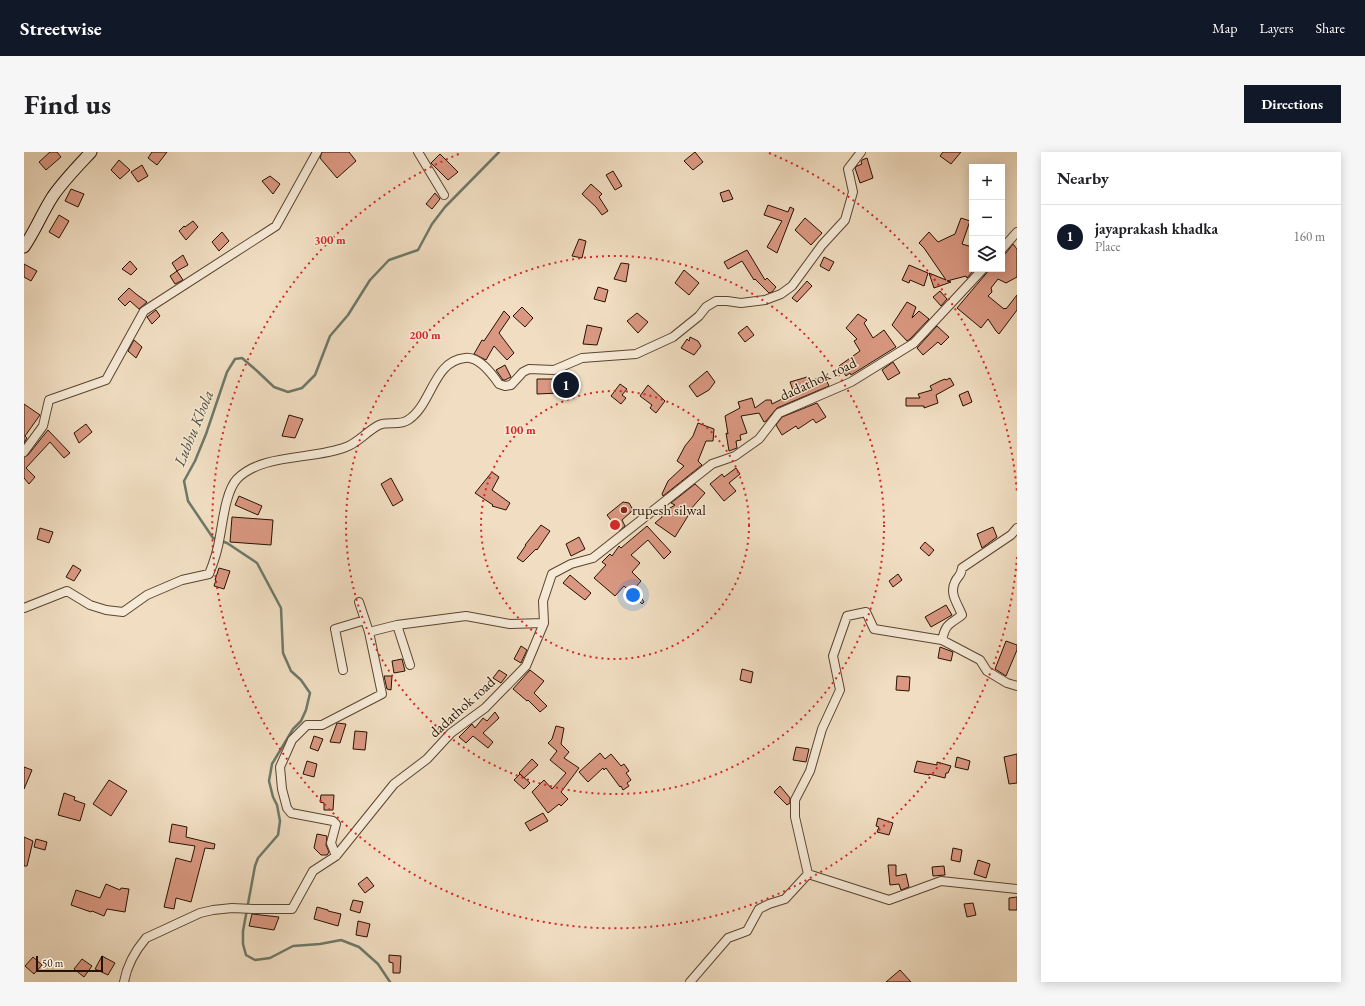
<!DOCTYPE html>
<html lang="en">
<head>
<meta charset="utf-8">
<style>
  :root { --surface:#fff; --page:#f6f6f6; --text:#202124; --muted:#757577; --line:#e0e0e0; --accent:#111827 }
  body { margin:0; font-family:"EB Garamond",serif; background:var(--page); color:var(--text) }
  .controls { position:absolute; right:12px; top:12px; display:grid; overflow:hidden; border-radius:0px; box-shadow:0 2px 10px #0003 }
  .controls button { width:36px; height:36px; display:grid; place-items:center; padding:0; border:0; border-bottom:1px solid var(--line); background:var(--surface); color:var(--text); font:20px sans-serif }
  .scale { position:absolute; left:12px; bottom:10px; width:67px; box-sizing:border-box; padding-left:4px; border:2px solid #271200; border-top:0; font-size:11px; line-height:14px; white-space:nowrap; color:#271200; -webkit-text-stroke:3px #f6ead7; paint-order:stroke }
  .you { position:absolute; left:609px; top:443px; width:14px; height:14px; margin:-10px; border:3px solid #fff; border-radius:50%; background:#1a73e8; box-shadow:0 0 0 6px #1a73e833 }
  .badge { display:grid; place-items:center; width:26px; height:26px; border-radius:50%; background:var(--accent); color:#fff; font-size:13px; font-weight:700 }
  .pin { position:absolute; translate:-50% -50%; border:2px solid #fff; box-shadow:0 1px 4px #0006 }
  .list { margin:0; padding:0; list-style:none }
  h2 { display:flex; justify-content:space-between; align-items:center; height:52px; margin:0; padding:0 16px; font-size:17px }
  h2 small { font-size:13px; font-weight:400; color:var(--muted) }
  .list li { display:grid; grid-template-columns:26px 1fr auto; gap:12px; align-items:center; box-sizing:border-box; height:64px; padding:0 16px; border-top:1px solid var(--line) }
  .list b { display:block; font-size:15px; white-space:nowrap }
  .list p { margin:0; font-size:13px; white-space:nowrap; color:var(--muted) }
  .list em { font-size:13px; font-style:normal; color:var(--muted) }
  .icon { flex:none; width:22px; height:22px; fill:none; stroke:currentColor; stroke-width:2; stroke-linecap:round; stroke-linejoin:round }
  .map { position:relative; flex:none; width:993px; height:830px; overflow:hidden; border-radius:0px }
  header { display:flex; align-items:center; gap:24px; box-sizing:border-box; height:56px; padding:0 20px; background:var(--accent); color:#fff }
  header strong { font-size:19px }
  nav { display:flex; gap:22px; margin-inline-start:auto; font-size:14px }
  .intro { display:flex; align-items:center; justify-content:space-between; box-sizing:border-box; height:96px; padding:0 24px }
  h1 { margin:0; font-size:28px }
  .button { padding:10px 18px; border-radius:0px; background:var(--accent); color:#fff; font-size:14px; font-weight:700 }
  main { display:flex; gap:24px; padding:0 24px }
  aside { flex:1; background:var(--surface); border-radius:0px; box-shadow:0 2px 10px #0003 }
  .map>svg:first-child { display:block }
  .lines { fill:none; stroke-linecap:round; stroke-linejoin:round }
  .stream { stroke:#6d7869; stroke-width:2.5 }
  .building { fill:#da9882; stroke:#271200 }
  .minor-casing { stroke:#5a4530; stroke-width:10 }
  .secondary-casing { stroke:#271200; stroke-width:13 }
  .minor { stroke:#f6ead7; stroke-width:8 }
  .secondary { stroke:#f6ead7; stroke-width:11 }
  .ring { fill:none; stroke:#d62828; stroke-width:2; stroke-dasharray:2 4 }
  .poi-dot { fill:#8f2418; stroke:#f6ead7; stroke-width:1.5 }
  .labels { text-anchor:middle; stroke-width:3; stroke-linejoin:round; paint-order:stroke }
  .street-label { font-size:15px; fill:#271200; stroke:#f6ead7 }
  .poi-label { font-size:15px; fill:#271200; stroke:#f6ead7; text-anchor:start }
  .water-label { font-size:16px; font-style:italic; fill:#504e3d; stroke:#f6ead7 }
  .centre { fill:#d62828; stroke:#f6ead7; stroke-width:2 }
  .ring-label { font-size:12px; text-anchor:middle; font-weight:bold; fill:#d62828; stroke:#f6ead7; stroke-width:3; stroke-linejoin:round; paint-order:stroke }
</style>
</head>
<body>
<header>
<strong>Streetwise</strong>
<nav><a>Map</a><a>Layers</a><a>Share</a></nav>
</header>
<div class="intro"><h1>Find us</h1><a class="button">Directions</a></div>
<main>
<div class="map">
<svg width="993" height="830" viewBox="0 0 993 830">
  <rect width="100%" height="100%" fill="#f1dec2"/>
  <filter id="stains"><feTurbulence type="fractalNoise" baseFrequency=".005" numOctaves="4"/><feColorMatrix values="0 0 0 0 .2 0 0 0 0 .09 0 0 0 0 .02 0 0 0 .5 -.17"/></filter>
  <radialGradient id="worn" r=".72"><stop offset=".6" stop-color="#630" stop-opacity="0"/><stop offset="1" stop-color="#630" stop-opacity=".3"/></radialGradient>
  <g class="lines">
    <!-- stream -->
    <path class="stream" d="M366 830 354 812 335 795 317 788 296 792 269 794 246 806 231 808 222 803 219 792V779L231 714 234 706 254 683 256 669 253 653 249 645 245 629 248 612 269 577 277 569 282 558 286 541 277 528 267 519 259 501 257 456 233 411 203 391 189 386 164 349 160 329 171 309 182 282 203 220 211 207 218 206 232 218 250 235 264 240 278 236 291 223 306 184 324 163 346 128 365 108 394 98 408 72 421 55 475 0"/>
  </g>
  <!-- building -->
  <path class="building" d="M26 0H33L37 5 22 18 15 10Z
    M128 0H143L133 13 124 6Z
    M298 0H325L332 9 313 26 296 6Z
    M671 0 679 10 669 18 660 9Z
    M919 0H937L927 12 916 4Z
    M416 2 434 20 424 28 407 11Z
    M843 6 849 26 836 31 831 16 833 14 838 12 837 10 838 8Z
    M95 8 106 18 96 27 87 18Z
    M118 13 124 24 114 30 107 20Z
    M589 19 598 34 591 38 582 23Z
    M246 24 256 32 249 42 238 29Z
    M567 32 578 42 575 45 584 59 578 63 572 55 558 42Z
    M47 37 60 42 54 55 41 49Z
    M705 38 709 47 699 50 696 41Z
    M411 41 416 47 408 57 402 52Z
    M744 53 764 60 766 55 770 57 753 101 743 95 758 69 740 63Z
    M35 63 45 69 35 86 25 80Z
    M781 66 798 81 787 93 771 78Z
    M937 66 946 69 938 92 948 95V118L949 119 943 126 942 124 923 129 927 130 910 136 905 121 922 128 900 96 895 91 905 80 914 90 931 82Z
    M169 69 174 75 162 88 155 79 160 74 161 75Z
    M198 80 205 89 195 99 188 90Z
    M555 87 562 89 558 106 548 104Z
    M989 92 993 97V125L982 131 974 127 967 136 968 140 964 144 980 157 981 156 982 157 993 143V158L975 182 972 179 964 167 957 176 933 156 966 117H978V102L982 101Z
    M723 98 741 128 743 126 752 135 748 140 745 141 731 127 730 128 718 109 704 117 700 110Z
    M159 103 164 113 153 119 148 111Z
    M800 105 810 110 805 119 796 114Z
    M106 109 113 117 107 123 98 117Z
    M597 111 605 112 602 130 590 127Z
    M0 112 13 119 7 129 0 125Z
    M885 113 904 121 900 134 886 128 885 131 878 128Z
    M660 118 675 131 665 143 651 131Z
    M153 119 159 128 151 132 146 124Z
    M783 129 788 134 773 150 768 146Z
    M574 135 584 138 581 150 570 147Z
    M105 136 112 142 123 150 115 157 106 149 101 154 94 147Z
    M916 139 923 147 917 154 909 145Z
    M883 150 892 155 888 166 895 159 905 167 886 187 883 189 868 173Z
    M498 155 509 166 501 175 489 164Z
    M132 158 136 164 128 172 123 165Z
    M480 159 486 165 475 181 490 201 483 208 470 194 462 208 450 202 458 188 460 189Z
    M613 161 624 170 614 181 603 169Z
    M834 162 843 168 840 171 849 186 860 178 872 195 827 223 826 221 822 224 815 214 836 199 830 189 833 187 822 176Z
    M563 173 578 176 573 193 559 192Z
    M723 174 730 183 721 190 714 181Z
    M913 174 925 185 917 193 914 190 899 203 893 196Z
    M666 185 674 189 677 194 670 203 657 196 663 187 665 189Z
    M110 188 118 195 112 206 104 199Z
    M869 210 876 221 864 228 858 218Z
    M481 213 487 225 481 228H479L472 218Z
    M683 219 691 230 685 238 673 245 665 234Z
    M547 222 553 239 537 244 535 241 513 242V227H533Z
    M800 223 805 234 753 256 742 269 740 270 735 261 717 264 723 281 716 283 717 288 712 289 713 296 705 299 702 281 704 282 701 264 716 256 714 250 728 246 731 256 742 248H747L748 252 770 241 766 230 783 225 785 230Z
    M926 226 930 233 912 243 914 251 900 256V254H882V246H896L894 242 908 238 906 234 916 229 921 227 922 228Z
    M596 232 603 237 598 243 602 246 597 252 587 244Z
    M624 233 641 249 632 261 626 256 628 253 616 244Z
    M944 239 948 250 939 254 935 243Z
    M793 251 802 265 792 271 789 267 774 277 772 274 758 283 752 273 758 265Z
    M0 252 16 263 1 284 3 286 0 291Z
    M265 263 279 267 271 286 258 284Z
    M674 271 690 277 689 289H682L674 309 678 313 639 344 638 342 644 329 660 314 653 309 661 294 669 284Z
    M62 272 68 280 55 291 50 281Z
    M24 278 46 301 40 306 26 290 2 316 11 325 5 332 0 326V305L4 303Z
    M712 316 716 322 705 331 712 339 700 349 686 332 698 322 700 325Z
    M468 320 475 325 468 338 486 351 482 358 468 354 469 353 451 341Z
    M367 326 379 348 369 354 357 332Z
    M671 332 681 341 666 358 667 359 651 385 631 371 638 365 636 362 651 353 647 351Z
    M215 344 238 354 234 363 211 353Z
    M599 350 605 351 608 356 607 360 598 368 601 374 595 379 583 363Z
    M208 365 249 368 247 393 206 390Z
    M517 373 526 379 513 398 512 397 499 410 493 406 502 393H501Z
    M623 374 647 400 640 407 624 388 607 403 616 411 608 420 617 429 611 436 620 450 618 452 600 434 591 444 570 426 582 413 578 410 586 402 588 404 595 394 597 396Z
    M969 375 973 385 958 396 953 382Z
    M16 376 29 380 25 391 13 387Z
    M555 385 561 397 547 404 542 392Z
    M901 390 910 398 905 404 896 396Z
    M49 413 57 418 50 429 42 425Z
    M195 416 206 419 200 437 190 434 192 428H191Z
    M874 422 878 428 869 435 865 429Z
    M546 423 567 441 561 448 539 431Z
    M922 453 928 463 907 475 901 465Z
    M982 489 993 493V498L982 524 971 517Z
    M497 494 503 498 497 511 490 507Z
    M916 495 929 500 927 509 914 506Z
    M378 507 381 519 370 521 368 509Z
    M718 517 729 520 727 531 716 528Z
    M475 518 483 523 477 531 469 526Z
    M506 518 520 529 510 541 523 554 516 560 504 548 503 549 489 537Z
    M360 524H368L367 538 363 537Z
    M873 524 886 525 885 539 872 538Z
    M471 560 475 566 459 581 469 590 464 596 449 584 442 591 435 585 448 572 451 576 459 566 463 569Z
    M313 571 322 572 316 591 306 590Z
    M532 574 540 576 537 592 545 600 540 606 555 616 537 640 544 647 537 654 535 652 524 661 508 640 520 628 528 637 542 621 526 608 533 599 524 591 528 587Z
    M331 579 343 580 341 598 329 597Z
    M290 584 299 587 294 599 286 596Z
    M772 595 785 597 782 610 769 608Z
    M576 601 581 607 587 602 597 614 600 612 605 619 602 621 607 628 603 631 605 634 599 638 597 634 596 635 582 616 580 618 579 616 564 630 555 620Z
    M993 602V631L985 632 980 605Z
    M933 605 946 609 944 618 931 615Z
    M508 607 514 613 500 626 495 621Z
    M283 609 293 612 290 625 279 622Z
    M893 609 913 613V610L927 614 924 621H922L921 626 905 622V623L890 620Z
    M0 615 8 618 0 637Z
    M496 622 506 631 500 637 490 628Z
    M85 628 103 639 87 664 69 652Z
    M756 634 766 646V651L763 653 750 640Z
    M40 641 51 645 50 648 61 652 56 669 34 663Z
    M297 643H310L309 658H300V651L296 650Z
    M519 661 524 669 506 679 501 671Z
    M854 666 869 671 865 683 853 680 855 675 852 674Z
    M148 672 163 675 162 685 191 692 190 697 181 696 167 750 152 746 150 757 140 755 152 706 167 710 171 694 145 690Z
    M293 682 303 684 302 693 305 700 303 703H297L290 696Z
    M0 685 9 689 3 714H0Z
    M12 687 23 690 21 698 10 695Z
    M929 696 938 698 936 710 927 708Z
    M954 708 966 712 962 726 950 722Z
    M864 713H872V724L882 722 885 735 877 738 875 732 866 733Z
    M920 714 921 723 909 724 908 715Z
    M343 725 350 734 341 741 334 732Z
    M82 732 96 738 97 736 105 737 101 760 83 757 80 764 68 759 67 760 47 753 52 738 76 746Z
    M993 745V758H985V746Z
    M329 748 339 750 336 761 326 758Z
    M949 751 952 763 943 765 940 752Z
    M293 755 304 758V759L317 762 314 774 290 767Z
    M228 762 255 765 250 778 225 774Z
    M334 769 346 772 343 785 332 783Z
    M365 803 377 804 376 821H369V811L365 810Z
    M78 804 91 811 84 823 71 817Z
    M9 805 18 813 10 822 1 814Z
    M58 807 68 814 60 825 50 817Z
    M876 818 887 830H862Z"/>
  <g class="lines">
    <defs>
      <path id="minor" d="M394 0 420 43
        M978 97 993 80
        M0 300 19 274 25 248 82 228 120 159 252 74 293 0
        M0 456 43 439 66 453 82 458 99 460 123 443 158 428 185 422C190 410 194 397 196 384 199 368 202 339 213 327 238 301 290 308 322 295 334 291 343 279 355 273 363 269 376 274 384 268 408 253 409 209 441 206 455 204 468 222 475 232L481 234 487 233 499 220 505 217 530 218 558 206 612 202 649 185 675 164 682 155 692 149H703L717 151 741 148 757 142 768 134 798 93 821 68 829 40 824 17 837 0
        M373 473 386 513
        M345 480 373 473 442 464 486 472 520 471
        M918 488C922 471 925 473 938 463 934 452 925 442 931 430 934 423 937 425 938 416L987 383 993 376
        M319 518 311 477 341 468
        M312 704 307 691 312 672 309 669 267 661 263 656 258 637 256 615 268 588 283 573H298L358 542 345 480 335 450
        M784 722 771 665V648L786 619 798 577 816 538 809 504 823 464 842 460 850 477 918 488 956 508 963 519 983 531 993 534
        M100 830C103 813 111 799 122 786L176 761 189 758 208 756 229 757H268L289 719 312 704 370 632 403 607 427 581 461 556 502 514 520 471 519 449 528 422 547 412 569 406 688 312 711 304 735 287 755 261 827 230 890 191 959 117
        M666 830 704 786 723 779 735 757 745 752 761 747 784 722 865 748 917 729 993 737"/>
      <path id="secondary" d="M0 95C11 79 18 61 29 44 40 28 54 14 67 0"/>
    </defs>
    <!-- minor casing -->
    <use href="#minor" class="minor-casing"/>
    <!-- secondary casing -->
    <use href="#secondary" class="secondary-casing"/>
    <!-- minor -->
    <use href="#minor" class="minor"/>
    <!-- secondary -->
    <use href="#secondary" class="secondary"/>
  </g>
  <!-- distance rings -->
  <g class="ring">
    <circle cx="591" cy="373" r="134"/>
    <circle cx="591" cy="373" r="269"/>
    <path d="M993 405A403 403 0 1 1 437 1M745 1A403 403 0 0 1 993 341"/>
  </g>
  <!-- markers -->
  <circle class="poi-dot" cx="600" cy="358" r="4"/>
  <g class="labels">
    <!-- street labels -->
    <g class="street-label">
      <text transform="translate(794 227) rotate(-25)" y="5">dadathok road</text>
      <text transform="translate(438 555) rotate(-42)" y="5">dadathok road</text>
    </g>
    <!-- poi labels -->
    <g class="poi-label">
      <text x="608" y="363">rupesh silwal</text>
    </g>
    <!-- water labels -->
    <g class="water-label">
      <text transform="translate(169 276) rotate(-68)" y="6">Lubhu Khola</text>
    </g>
  </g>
  <circle cx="591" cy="373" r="6" class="centre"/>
  <g class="ring-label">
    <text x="306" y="92">300 m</text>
    <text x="401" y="187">200 m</text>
    <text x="496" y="282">100 m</text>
  </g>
  <rect width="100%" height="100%" filter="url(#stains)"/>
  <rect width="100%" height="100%" fill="url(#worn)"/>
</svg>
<div class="controls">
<button>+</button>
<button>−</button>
<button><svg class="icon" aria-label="layers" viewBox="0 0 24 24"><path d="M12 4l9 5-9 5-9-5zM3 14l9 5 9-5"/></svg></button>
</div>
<div class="scale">50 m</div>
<div class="you"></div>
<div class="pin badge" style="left:542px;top:233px">1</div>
</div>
<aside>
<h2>Nearby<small></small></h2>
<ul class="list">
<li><span class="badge">1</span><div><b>jayaprakash khadka</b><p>Place</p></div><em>160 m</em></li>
</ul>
</aside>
</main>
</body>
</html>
